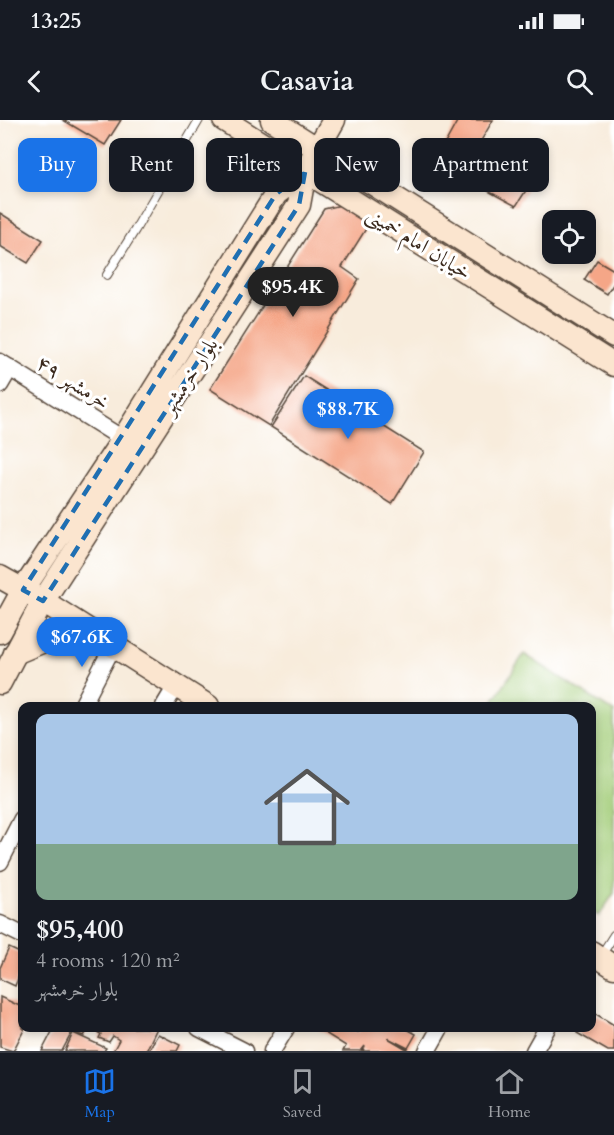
<!DOCTYPE html>
<meta charset="utf-8">
<style>
:root{--surface:#171b24;--page:#20242c;--text:#f1f3f6;--muted:#9ea1a6;--line:#363941;--accent:#1a73e8}
body{margin:0;font-family:Cardo,Amiri,serif;background:var(--page);color:var(--text);height:100vh;display:flex;flex-direction:column;font-size:22px;white-space:nowrap}
*{box-sizing:border-box;margin:0}
p{font-size:20px;color:var(--muted)}
.icon{flex:none;width:33px;height:33px;fill:none;stroke:currentColor;stroke-width:2;stroke-linecap:round;stroke-linejoin:round}
.map{position:relative;flex:1;overflow:hidden}
.sheet{position:absolute;left:18px;top:582px;width:578px;height:330px;display:flex;flex-direction:column;background:var(--surface);border-radius:12px;box-shadow:0 3px 9px #0003}
.sheet>*{flex:none}
.banner{position:absolute;left:18px;top:18px;width:579px;height:54px;display:flex;gap:12px}
.tools{position:absolute;left:542px;top:90px;display:grid;gap:12px}
.tools a{display:grid;place-items:center;width:54px;height:54px;border-radius:12px;background:var(--surface);box-shadow:0 3px 9px #0003;font-size:30px}
.price{position:absolute;translate:-50% -51px;padding:0 14px;border-radius:21px;background:var(--accent);color:#fff;font-size:20px;line-height:39px;filter:drop-shadow(0 2px 3px #0008)}
.price::after{content:'';position:absolute;left:50%;top:36px;width:18px;height:14px;margin-left:-9px;background:inherit;clip-path:polygon(0 0,100% 0,50% 100%)}
.price.on{background:#222;color:#fff}
ul{padding:0;list-style:none}
li{display:grid;align-content:center;gap:12px;height:318px;padding:0 18px}
li span{display:grid;place-items:center;height:186px;border-radius:12px;color:#555}
li>.icon{margin-inline-start:auto}
span .icon{width:108px;height:108px;fill:#fffc;stroke-width:1}
li b{font-size:26px}
.tag{padding:0 21px;border-radius:12px;background:var(--surface);box-shadow:0 3px 9px #0003;font-size:21px;line-height:54px}
.tag.on{background:var(--accent);color:#fff}
.status{display:flex;justify-content:space-between;align-items:center;height:42px;padding:0 30px;background:var(--surface);direction:ltr}
.status svg{height:16px;fill:currentColor}
header{display:flex;justify-content:space-between;align-items:center;height:78px;padding:0 18px;background:var(--surface);font-size:27px;font-weight:700}
.tabs{display:flex;justify-content:space-around;align-items:center;height:84px;border-top:2px solid var(--line);background:var(--surface);font-size:16px;color:var(--muted)}
.tabs a{display:grid;justify-items:center;gap:3px}
.tabs .on{color:var(--accent)}
.map>svg:first-child{display:block}
</style>
<div class="status"><b>13:25</b><svg viewBox="0 0 49 12"><path d="M0 12V9h3v3zM5 12V6h3v6zM10 12V3h3v9zM15 12V0h3v12zM26 1h20v11H26zM47 4h2v5h-2z"/></svg></div>
<header><svg class="icon" aria-label="back" viewBox="0 0 24 24"><path d="M15 5l-7 7 7 7"/></svg>Casavia<svg class="icon" aria-label="search" viewBox="0 0 24 24"><circle cx="10" cy="10" r="6"/><path d="M15 15l6 6"/></svg></header>
<div class="map">
<svg width="614" height="931" viewBox="0 0 614 931">
<rect width="100%" height="100%" fill="#fff"/>
<filter id="ink" filterUnits="userSpaceOnUse"><feTurbulence type="fractalNoise" baseFrequency=".0167" numOctaves="2"/><feDisplacementMap in="SourceGraphic" scale="12" xChannelSelector="R" yChannelSelector="G"/><feConvolveMatrix kernelMatrix="1 2 1 2 8 2 1 2 1" color-interpolation-filters="sRGB"/></filter>
<filter id="wash" filterUnits="userSpaceOnUse"><feTurbulence type="fractalNoise" baseFrequency=".008" numOctaves="4" result="noise"/><feDisplacementMap in="SourceGraphic" scale="24" xChannelSelector="R" yChannelSelector="G"/><feGaussianBlur stdDeviation="1.35" result="paint"/><feColorMatrix in="noise" values="0 0 0 0 0 0 0 0 0 0 0 0 0 0 0 0 0 1.4 0 .05"/><feComposite in="paint" operator="in"/></filter>
<g filter="url(#wash)">
<rect width="100%" height="100%" fill="#f8ecdc"/>
<!-- green -->
<path fill="#a4ce7b" stroke="#707c4c" stroke-width="1.5" d="M524 534 614 592V773L599 796 591 791V586H490Z"/>
<g id="blocks">
<!-- building -->
<g fill="#f5a687">
<path d="M63 0H121L105 25Z"/>
<path d="M458 0H493L478 26 504 43 509 37 516 42 513 47 523 54 527 49 536 55 516 86 488 71 489 69 437 38Z"/>
<path d="M341 85 369 104 342 147 359 159 269 306 210 269 324 89Z"/>
<path d="M0 93 43 120 28 143 0 126Z"/>
<path d="M597 140 614 150V163L607 174 584 160Z"/>
<path d="M304 256 424 332 392 384 271 307Z"/>
<path d="M9 828 22 834V848L15 866 0 859V848Z"/>
<path d="M0 877 22 887V908H25L13 931 0 927Z"/>
<path d="M591 891 614 905V931H608L577 913 581 908H591Z"/>
<path d="M54 908H60L72 912 62 931H42Z"/>
<path d="M75 908H157L146 931H113L119 920 113 916 109 922 99 918 101 914 89 908 84 916 73 912Z"/>
<path d="M317 908H350L358 912 361 908H405L416 914 408 928 388 918 410 931H363L365 926 361 931H343L346 926Z"/>
<path d="M73 913 106 928 104 931H65Z"/>
<path d="M158 914 180 925 177 931H148Z"/>
</g>
</g>
</g>
<g filter="url(#ink)">
<use href="#blocks" fill-opacity="0" stroke="#57473a" stroke-width="1.5"/>
<g fill="none" stroke-linecap="round" stroke-linejoin="round">
<!-- service casing -->
<g stroke="#57473a" stroke-width="10">
<g id="service">
<path d="M107 155 135 110 199 0"/>
<path d="M600 837 614 815"/>
</g>
</g>
<!-- minor casing -->
<g stroke="#57473a" stroke-width="19">
<g id="minor">
<path d="M0 242 123 319"/>
<path d="M0 265 10 248"/>
<path d="M82 586 113 526"/>
<path d="M164 586 176 566"/>
<path d="M0 742 22 699"/>
<path d="M0 804 22 815"/>
<path d="M199 908 244 931"/>
<path d="M272 931 286 908"/>
<path d="M427 931 440 908"/>
<path d="M534 931 547 908"/>
</g>
</g>
<!-- secondary casing -->
<g stroke="#57473a" stroke-width="25">
<g id="secondary">
<path d="M224 0 614 245"/>
<path d="M272 0 614 216"/>
<path d="M310 42 334 0"/>
<path d="M0 457 43 481 208 586"/>
<path d="M0 512 23 470 123 319 276 74 305 52 299 85 43 481 0 563"/>
<path d="M15 533 46 520 97 515"/>
<path d="M591 832 614 847"/>
</g>
</g>
<!-- service -->
<use href="#service" stroke="#fff" stroke-width="8"/>
<!-- minor -->
<use href="#minor" stroke="#fff" stroke-width="16"/>
<!-- secondary -->
<use href="#secondary" stroke="#fbe5cf" stroke-width="22"/>
</g>
</g>
<!-- marked area -->
<path fill="none" stroke="#1f6fb2" stroke-width="4.5" stroke-dasharray="12 8" stroke-linejoin="round" d="M305 52 299 85 43 481 23 470 276 74Z"/>
<g text-anchor="middle" stroke-width="6" stroke-linejoin="round" paint-order="stroke">
<!-- street labels -->
<g font-size="21" fill="#3b2a1e" stroke="#fff">
<text transform="translate(419 123) rotate(32)" y="7">خیابان امام خمینی</text>
<text transform="translate(189 256) rotate(-57)" y="7">بلوار خرمشهر</text>
<text transform="translate(73 262) rotate(32)" y="7">خرمشهر ۴۹</text>
</g>
</g>
</svg>
<div class="tools">
<a><svg class="icon" aria-label="locate" viewBox="0 0 24 24"><circle cx="12" cy="12" r="6"/><path d="M12 2v4M12 18v4M2 12h4M18 12h4"/></svg></a>
</div>
<b class="price on" style="left:293px;top:198px">$95.4K</b>
<b class="price" style="left:348px;top:320px">$88.7K</b>
<b class="price" style="left:82px;top:548px">$67.6K</b>
<div class="banner">
<a class="tag on">Buy</a>
<a class="tag">Rent</a>
<a class="tag">Filters</a>
<a class="tag">New</a>
<a class="tag">Apartment</a>
</div>
<section class="sheet">
<ul>
<li><span style="background:linear-gradient(#a9c7e8 70%,#7fa58c 0)"><svg class="icon" aria-label="home" viewBox="0 0 24 24"><path d="M3 11l9-7 9 7M6 9v11h12V9"/></svg></span><div><b>$95,400</b><p>4 rooms · 120 m²</p><p>بلوار خرمشهر</p></div></li>
</ul>
</section>
</div>
<nav class="tabs">
<a class="on"><svg class="icon" aria-label="map" viewBox="0 0 24 24"><path d="M3 6l6-2 6 2 6-2v14l-6 2-6-2-6 2zM9 4v14M15 6v14"/></svg>Map</a>
<a><svg class="icon" aria-label="saved" viewBox="0 0 24 24"><path d="M7 4h10v16l-5-4-5 4z"/></svg>Saved</a>
<a><svg class="icon" aria-label="home" viewBox="0 0 24 24"><path d="M3 11l9-7 9 7M6 9v11h12V9"/></svg>Home</a>
</nav>
